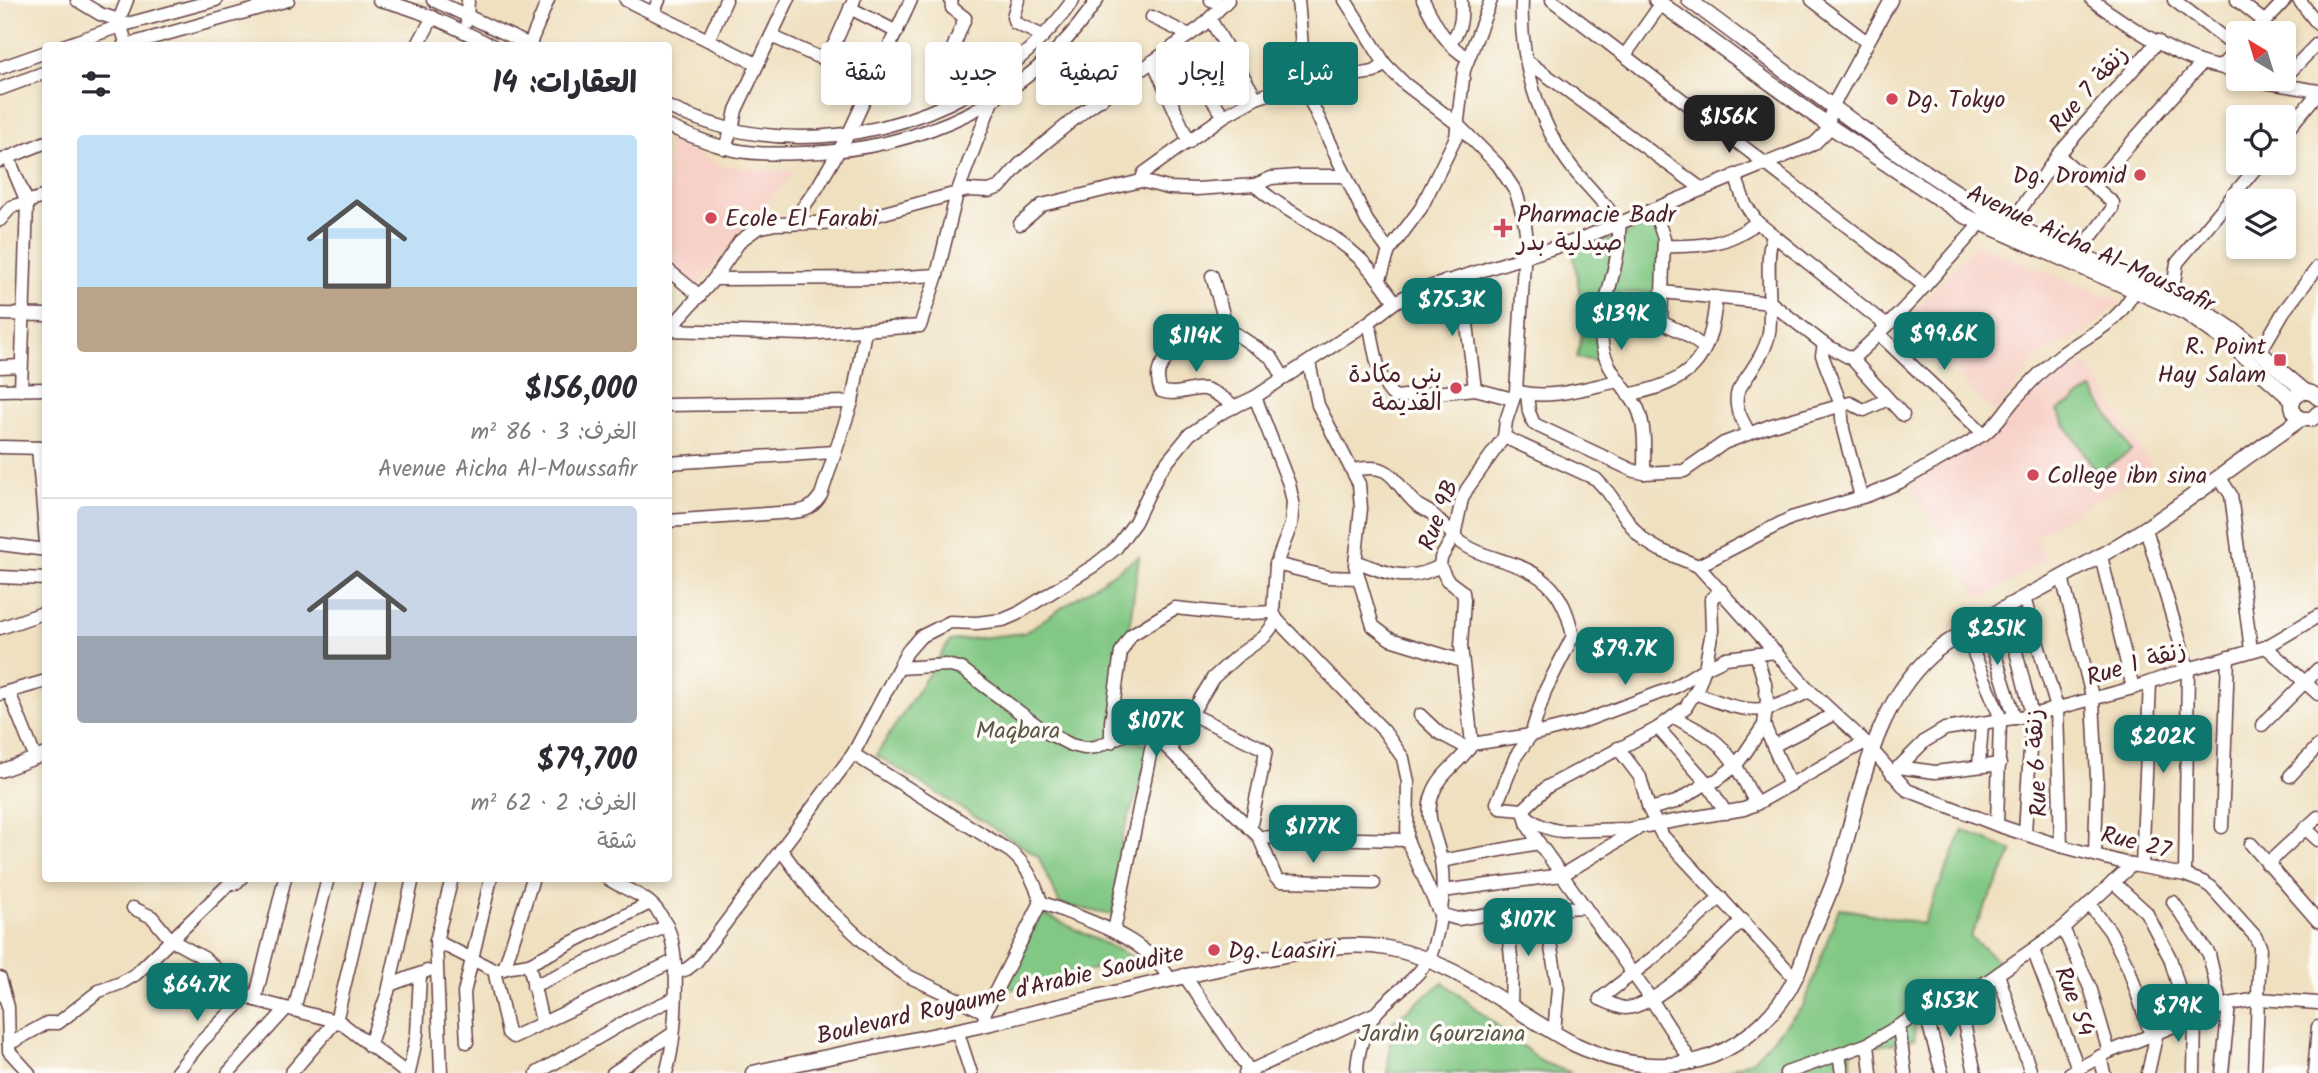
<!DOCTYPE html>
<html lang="ar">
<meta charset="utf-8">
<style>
:root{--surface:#fff;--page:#f7f7f7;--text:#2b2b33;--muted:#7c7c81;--line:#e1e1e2;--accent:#0f766e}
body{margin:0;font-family:Kalam,"Playpen Sans Arabic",sans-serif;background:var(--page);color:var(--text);direction:rtl;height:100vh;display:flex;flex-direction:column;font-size:26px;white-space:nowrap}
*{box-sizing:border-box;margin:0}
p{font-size:23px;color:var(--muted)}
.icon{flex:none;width:38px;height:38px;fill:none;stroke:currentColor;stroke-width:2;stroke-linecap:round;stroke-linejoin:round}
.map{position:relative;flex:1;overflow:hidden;direction:ltr}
.sheet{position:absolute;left:42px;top:42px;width:630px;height:840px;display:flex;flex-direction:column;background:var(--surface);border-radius:7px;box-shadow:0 4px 10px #0003;direction:rtl}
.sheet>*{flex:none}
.top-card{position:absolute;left:693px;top:42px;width:665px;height:63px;direction:rtl;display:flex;gap:14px}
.needle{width:46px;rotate:322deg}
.fabs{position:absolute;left:2226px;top:21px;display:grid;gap:14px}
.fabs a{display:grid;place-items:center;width:70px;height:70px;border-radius:7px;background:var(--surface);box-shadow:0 4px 10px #0003;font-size:35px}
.price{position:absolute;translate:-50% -60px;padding:0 16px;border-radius:14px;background:var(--accent);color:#fff;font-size:23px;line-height:46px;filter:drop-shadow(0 2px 4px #0008)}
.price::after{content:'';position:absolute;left:50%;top:42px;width:21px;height:16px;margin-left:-10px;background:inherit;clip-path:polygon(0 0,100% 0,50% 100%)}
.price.active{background:#222;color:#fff}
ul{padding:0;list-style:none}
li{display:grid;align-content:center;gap:14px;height:371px;padding:0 35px}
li+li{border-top:2px solid var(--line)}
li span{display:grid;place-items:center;height:217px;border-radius:7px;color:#555}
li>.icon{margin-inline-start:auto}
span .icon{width:126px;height:126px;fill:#fffc;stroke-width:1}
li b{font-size:30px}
h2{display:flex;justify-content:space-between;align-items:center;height:84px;padding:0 35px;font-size:30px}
.tag{padding:0 24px;border-radius:7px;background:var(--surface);box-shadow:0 4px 10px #0003;font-size:24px;line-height:63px}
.tag.active{background:var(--accent);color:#fff}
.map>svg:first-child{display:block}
</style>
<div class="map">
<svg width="2318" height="1073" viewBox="0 0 2318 1073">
<rect width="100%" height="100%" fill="#fdfcf7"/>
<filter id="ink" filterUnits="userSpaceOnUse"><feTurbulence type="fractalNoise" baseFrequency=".0143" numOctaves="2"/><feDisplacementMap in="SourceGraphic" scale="14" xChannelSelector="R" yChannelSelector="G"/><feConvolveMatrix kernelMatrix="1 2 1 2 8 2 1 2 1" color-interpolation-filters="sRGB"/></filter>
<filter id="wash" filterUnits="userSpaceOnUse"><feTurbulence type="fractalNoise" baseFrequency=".00686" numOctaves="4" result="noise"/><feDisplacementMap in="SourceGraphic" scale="28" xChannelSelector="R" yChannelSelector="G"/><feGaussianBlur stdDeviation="1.57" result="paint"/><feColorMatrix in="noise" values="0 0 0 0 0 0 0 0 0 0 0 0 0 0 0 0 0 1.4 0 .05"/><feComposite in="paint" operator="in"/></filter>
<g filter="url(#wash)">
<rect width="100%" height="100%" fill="#efe0c0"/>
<!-- built -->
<g fill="#f7d1c8">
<path d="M668 141 723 166 794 172 695 287 669 264Z"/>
<path d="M1976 244 2120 301 2081 335 2038 357 1995 414 1904 323Z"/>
<path d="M2086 362 2153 468 2033 537 2047 559 1980 600 1910 485 2006 421 2064 364 2076 372Z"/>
</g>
<!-- green -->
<g fill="#82c884" stroke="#667458" stroke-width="2">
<path d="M1660 222 1667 292 1613 293 1596 361 1577 358 1584 322 1573 251Z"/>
<path d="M2092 389 2131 451 2097 473 2057 411Z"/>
<path d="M1139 556 1115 734 1153 747 1122 837 1113 915 1060 904 1038 856 876 755 950 641 1024 633Z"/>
<path d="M1963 830 2013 851 1970 937 2007 968 1984 1000 1913 1021 1915 1039 1851 1051V1073H1722L1753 1060 1804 1005 1839 908 1923 924Z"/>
<path d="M1042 913 1136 959 999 992Z"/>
<path d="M1443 982 1542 1062 1572 1073H1388L1391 1023Z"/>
</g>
</g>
<g filter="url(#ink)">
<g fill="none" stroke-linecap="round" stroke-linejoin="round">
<!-- minor casing -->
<g stroke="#633c41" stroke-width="15">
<g id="minor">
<path d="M77 0 100 14 119 20"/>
<path d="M127 0 119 20 127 46"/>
<path d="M379 0C420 9 456 28 493 46"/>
<path d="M433 0 532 46"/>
<path d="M626 0 757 64"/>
<path d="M951 0 952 8 965 18 943 73 959 97"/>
<path d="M1018 0 1013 17 1015 23 1043 36"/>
<path d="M1211 0 1224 5"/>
<path d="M1298 0 1305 82 1311 102 1367 221 1389 251"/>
<path d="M1345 0 1385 64 1405 84 1456 123 1498 165 1516 192 1524 219 1526 232 1516 391 1506 421 1504 437 1467 489 1462 499 1454 536 1441 558 1440 566 1447 580 1463 592 1464 600 1461 646 1472 744C1461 762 1440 773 1433 793 1423 817 1437 837 1441 860 1445 889 1442 917 1434 945 1425 977 1396 989 1376 1013 1364 1028 1357 1054 1357 1073"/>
<path d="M1423 0C1435 23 1445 45 1468 58"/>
<path d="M1522 0C1519 58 1538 125 1574 170 1582 180 1616 216 1619 223 1620 227 1619 231 1619 234 1619 271 1598 307 1602 344 1605 369 1627 388 1638 409 1646 428 1644 452 1644 473"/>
<path d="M1552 0 1925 286"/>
<path d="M1812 0 1867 42"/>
<path d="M2092 0C2122 22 2184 63 2220 67L2238 49"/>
<path d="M2174 0 2238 49"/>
<path d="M2237 0 2265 22"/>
<path d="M2299 0 2318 24"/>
<path d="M850 8 897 32"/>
<path d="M653 13 659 0"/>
<path d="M1152 17 1189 35"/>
<path d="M1210 19 1256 98"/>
<path d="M467 21 468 0"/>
<path d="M2254 33 2285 0"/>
<path d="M771 36 818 57 826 56 835 43 854 0"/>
<path d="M708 40 726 0"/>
<path d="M1449 43C1462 30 1462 17 1461 0"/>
<path d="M63 46 120 26 216 0"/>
<path d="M123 46 288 0"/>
<path d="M417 46 433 17"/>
<path d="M529 46 548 0"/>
<path d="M1174 46 1224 116"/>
<path d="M1052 53 1101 100"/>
<path d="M1625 55 1661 4"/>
<path d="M822 58 874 82"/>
<path d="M1153 61 1189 142"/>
<path d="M1527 61 1702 189"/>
<path d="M2220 67 2238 75"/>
<path d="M0 68 46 52"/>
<path d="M2284 78 2318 43"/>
<path d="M2246 79 2318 91"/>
<path d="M0 89 46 72"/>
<path d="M668 107C693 118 718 127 744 132 866 154 1002 102 1073 0"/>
<path d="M668 126C686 134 704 142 723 147 748 155 776 154 802 153 920 150 1030 101 1097 0"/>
<path d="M2284 134 2318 93"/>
<path d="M724 148 732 130 736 110 788 0"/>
<path d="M2058 155 2113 203 2112 209 2078 254 2076 261"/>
<path d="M8 157 27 202 21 390"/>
<path d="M0 161 46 142"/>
<path d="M1735 175 1745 204 1757 222 1887 326"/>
<path d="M1141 181 1168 188 1197 189 1255 185 1271 178 1297 176H1346"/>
<path d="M1255 185C1282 211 1320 225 1349 249 1365 262 1383 284 1395 302"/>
<path d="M2094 185 2202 63"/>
<path d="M1654 209 1664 239 1661 322"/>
<path d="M0 220 11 207 46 196"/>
<path d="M791 224 817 188 849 133 911 0"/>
<path d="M1020 224 1042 205 1141 181 1144 173 1173 152 1224 116 1256 98 1305 82 1374 72 1385 64"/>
<path d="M2007 229 2058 155 2158 41"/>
<path d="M1664 246C1699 247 1729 245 1757 222"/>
<path d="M668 270 700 296"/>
<path d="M1212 276 1227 328 1272 358 1284 378"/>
<path d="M714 279 888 278 937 275"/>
<path d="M1380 279 1389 251 1421 208 1456 137 1464 70 1491 0"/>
<path d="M1446 281 1467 324 1475 389"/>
<path d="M1662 292 1771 303 1824 344 1852 359 1903 415"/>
<path d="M2172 296 2177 263 2260 163"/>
<path d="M0 314 46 315"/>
<path d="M1604 319 1661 322 1684 333 1705 348"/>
<path d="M1369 322C1374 343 1377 384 1395 397L1475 389 1513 399"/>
<path d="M668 330 804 334 920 326 937 275 957 193 992 101"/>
<path d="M668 331 714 279 740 241 758 228 775 224 851 222 968 190 989 191 1000 187 1020 164 1040 147 1084 111 1202 26 1228 0"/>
<path d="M1880 335 1984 434"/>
<path d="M1181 342C1167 360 1151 367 1161 391 1178 397 1191 387 1205 389 1216 392 1226 400 1235 407"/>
<path d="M1824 344 1822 355 1841 405 1843 429 1861 497"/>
<path d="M2260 352 2284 311 2318 267"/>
<path d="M1852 359C1899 318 1939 270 1980 224L1984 215"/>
<path d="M1309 362 1318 405 1359 484 1361 508 1355 565 1373 626 1390 639 1462 661"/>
<path d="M0 367 21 366"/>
<path d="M0 390 46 389"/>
<path d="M1520 392C1551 400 1588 387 1619 381"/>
<path d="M1527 394 1529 412 1534 424 1634 471 1644 473 1684 471 1724 443 1772 425 1850 403 1864 410 1888 399"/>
<path d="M1628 395C1691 382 1711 362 1716 297"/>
<path d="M1255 397 1289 484 1293 502 1291 525 1276 564 1273 612 1277 620 1384 731 1403 758 1408 782 1407 840 1440 914 1458 919 1506 911 1585 907"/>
<path d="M668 405 852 402"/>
<path d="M1749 433C1742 419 1733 407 1738 391 1748 374 1766 353 1769 333 1773 311 1763 250 1774 236"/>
<path d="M1504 437 1596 479 1608 492 1635 531 1645 541 1660 550 1698 566 1810 691 1865 742 1907 790 1997 825 2061 846 2132 865 2185 875 2203 882 2211 887 2255 936 2260 946 2255 1073"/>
<path d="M0 447 45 448"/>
<path d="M38 448 46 543"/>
<path d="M668 463 834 452"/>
<path d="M1353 470C1393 462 1391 479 1413 501 1418 507 1425 509 1431 513 1442 522 1450 534 1462 543 1490 563 1527 560 1552 588 1564 602 1569 618 1573 636L1545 691 1531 735 1516 756 1497 803 1500 808 1523 810 1547 787 1658 728 1686 707 1698 687 1705 668 1712 631 1711 599 1721 590"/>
<path d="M2220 478 2231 495 2251 650"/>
<path d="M668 521 793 512C807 511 813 507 821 495L852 402 865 331"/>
<path d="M2146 529 2188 669 2185 875"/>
<path d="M0 544 46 550"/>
<path d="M2101 556 2133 688"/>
<path d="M1356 561C1387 574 1409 583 1440 566"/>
<path d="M1276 564 1328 577 1358 578"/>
<path d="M1698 566 1791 518 1869 495 1900 482 1984 434C1998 424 2005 410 2016 398 2029 384 2044 368 2059 356 2090 332 2115 328 2135 290"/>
<path d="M0 577 46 579"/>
<path d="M2062 577 2093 700 2097 777 2095 854"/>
<path d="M2024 598 2057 708 2061 846"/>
<path d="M2005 608 2032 715 2025 833"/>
<path d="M1984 620 2015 718"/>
<path d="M0 628 46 612"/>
<path d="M1965 632 1999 714"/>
<path d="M2266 647 2318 694"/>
<path d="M900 668 946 665 962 669 1046 732 1071 745 1084 748 1096 747 1128 733 1154 735 1259 837 1407 840"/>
<path d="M9 692 35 757"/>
<path d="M1694 693C1715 700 1740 712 1763 709 1779 707 1795 698 1810 691"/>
<path d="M0 694 46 681"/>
<path d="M1191 714 1262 748 1266 751 1250 829"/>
<path d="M1420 715 1439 733 1469 749"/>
<path d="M1674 717C1688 725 1705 732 1717 743 1735 759 1745 783 1756 804"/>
<path d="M1764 725 1790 785"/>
<path d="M2262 725 2318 669"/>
<path d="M1658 728 1707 783 1726 813"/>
<path d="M1111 742V722L1121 652 1131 635 1175 608 1232 614 1273 612"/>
<path d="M1472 744 1531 735 1579 723 1675 687 1705 668 1726 658 1776 652"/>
<path d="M1773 746 1834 714"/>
<path d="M1618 748 1640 777 1649 809 1662 835 1795 978"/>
<path d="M1170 749 1213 678 1236 657 1264 637 1277 620"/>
<path d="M853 754 1011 852C1027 865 1035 883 1041 902L985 1012 984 1024"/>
<path d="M1979 766 1982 723"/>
<path d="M1898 767 1935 772 2000 764"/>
<path d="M0 771 46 754"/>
<path d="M1892 774 1925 741 1945 729 2032 715 2133 688 2188 669 2266 647 2318 616"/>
<path d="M2290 776 2318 746"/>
<path d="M1649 809 1676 802 1707 783 1717 780 1736 765 1745 753 1764 725 1767 700 1765 684 1756 654"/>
<path d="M1523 810C1528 822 1548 830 1562 831L1629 829 1744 809 1756 804 1865 742"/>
<path d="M1525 815 1528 826 1539 843 1651 999 1692 1063"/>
<path d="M1997 825 2000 720"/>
<path d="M2222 827 2228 657"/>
<path d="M2305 828 2318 840"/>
<path d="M1259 837 1276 878 1280 881 1374 883"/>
<path d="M2251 844 2318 921"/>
<path d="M781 850 815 896 878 955 908 976 985 1012"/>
<path d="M1441 861 1539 843"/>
<path d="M2267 864 2318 817"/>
<path d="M2142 866 2150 683"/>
<path d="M607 878C623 889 644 894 657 910 662 917 667 925 670 934 680 965 676 1042 666 1073"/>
<path d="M2113 882 2146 912 2170 958 2188 1019"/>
<path d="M1443 891 1562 875 1636 830"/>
<path d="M1041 902C1087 921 1142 934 1170 979"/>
<path d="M2173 902 2209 954 2221 1007"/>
<path d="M2089 904 2110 931 2129 969 2151 1035"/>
<path d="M133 908 152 917 171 940 204 958 247 996 255 1000 340 1022 406 1073"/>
<path d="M1544 908 1558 988 1554 1033"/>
<path d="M1506 911 1512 967 1511 1006"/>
<path d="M2063 928 2091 990 2109 1052"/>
<path d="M1114 931 1154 735"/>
<path d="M436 941 494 970 529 964 650 903"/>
<path d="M2033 950 2078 1068"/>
<path d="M529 964 542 1022"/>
<path d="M504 969 533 878"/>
<path d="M494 970 508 1033 513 1037 674 961"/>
<path d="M675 973 687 969 696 962 853 754 907 652 920 637 950 622 976 623 1003 620 1017 614 1095 565 1116 548 1135 522 1159 472 1190 434 1221 413 1255 397 1369 322 1395 302 1414 292 1578 240 1814 144 1826 132 1833 105 1891 0"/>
<path d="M1998 974 2031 1073"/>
<path d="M1184 975 1251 1073"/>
<path d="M0 978 8 1007 9 1051 29 1073"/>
<path d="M390 985 427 971"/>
<path d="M533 986 667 926"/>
<path d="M1958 996 1975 1073"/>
<path d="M1600 999C1608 1002 1618 1008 1626 1008 1658 1007 1720 943 1743 920"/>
<path d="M1600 999 1658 954 1721 897"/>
<path d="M255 1000 285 878"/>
<path d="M294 1010 328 878"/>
<path d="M1925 1011 1942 1073"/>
<path d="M1899 1026 1905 1073"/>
<path d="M957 1030 971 1073"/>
<path d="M467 1042 464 993 491 878"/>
<path d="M9 1044 47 1023H58L99 991 121 983 136 974 230 883H236L241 878"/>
<path d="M1868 1044 1871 1073"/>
<path d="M369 1046 388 992 413 878"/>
<path d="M1839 1055 1842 1073"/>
<path d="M2100 1056 2104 1073"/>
<path d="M176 1073 202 1041 247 996"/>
<path d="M228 1073 286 1009"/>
<path d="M291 1073 336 1021 370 878"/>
<path d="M409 1073 417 1034 420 975"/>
<path d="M441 1073 436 941 452 878"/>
<path d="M537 1073 632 1018 675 998"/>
<path d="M613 1073 672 1034"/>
<path d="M1245 1073 1376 1013"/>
<path d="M1786 1073 1868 1044 1917 1015 1985 983 2063 928 2132 865"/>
<path d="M2070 1073 2109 1052 2229 1004 2258 999 2318 1003"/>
<path d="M2148 1073 2157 1032"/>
<path d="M2194 1073 2195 1017"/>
<path d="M2222 1073 2229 1004"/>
<path d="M2314 1073 2318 1027"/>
</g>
</g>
<!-- major casing -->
<g stroke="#633c41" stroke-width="17">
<g id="major">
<path d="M1656 0 1828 125 1963 215 2186 313 2229 343 2293 401"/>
<path d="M1689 0C1780 67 1870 138 1966 198 2044 248 2136 271 2215 318 2249 338 2275 368 2306 392"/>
<path d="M2318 398C2301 380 2280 405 2301 419H2312L2318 413"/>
<path d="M753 1073C830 1055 909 1042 987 1024 1074 1003 1162 980 1250 962 1295 953 1341 940 1387 948 1458 961 1512 1012 1574 1044 1617 1065 1666 1073 1712 1056 1747 1042 1779 1012 1795 978 1802 965 1805 952 1810 938 1819 917 1829 896 1836 875 1861 799 1869 711 1931 655 1943 644 1958 636 1971 628 2014 601 2061 579 2105 553 2174 513 2235 464 2301 419"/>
</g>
</g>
<!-- minor -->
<use href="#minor" stroke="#fff" stroke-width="12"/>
<!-- major -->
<use href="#major" stroke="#fff" stroke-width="14"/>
</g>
</g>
<!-- markers -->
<g fill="#d1495b" stroke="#fdfcf7" stroke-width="2.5">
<circle cx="1892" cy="99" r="7"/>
<circle cx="2140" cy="175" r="7"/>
<circle cx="711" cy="218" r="7"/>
<path d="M1499.5 217.5h7v7h7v7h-7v7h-7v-7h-7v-7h7z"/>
<rect x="2273" y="353" width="14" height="14" rx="3.5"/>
<circle cx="1456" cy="388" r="7"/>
<circle cx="2033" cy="475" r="7"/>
<circle cx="1214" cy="950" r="7"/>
</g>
<g text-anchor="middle" stroke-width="7" stroke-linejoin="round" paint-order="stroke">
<!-- street labels -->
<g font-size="24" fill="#4a1f2b" stroke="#fdfcf7">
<text transform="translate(2088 89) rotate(-49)" y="8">Rue 7 زنقة</text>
<text transform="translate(2091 248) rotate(25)" y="8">Avenue Aicha Al-Moussafir</text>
<text transform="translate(1438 515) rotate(-69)" y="8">Rue 9B</text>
<text transform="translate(2136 663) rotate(-17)" y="8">Rue 1 زنقة</text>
<text transform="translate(2036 763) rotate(-93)" y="8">Rue 6 زنقة</text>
<text transform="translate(2136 842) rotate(14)" y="8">Rue 27</text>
<text transform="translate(1000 994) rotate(-13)" y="8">Boulevard Royaume d'Arabie Saoudite</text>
<text transform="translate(2075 1001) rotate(69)" y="8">Rue 54</text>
</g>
<!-- poi labels -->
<g font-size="24" fill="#4a1f2b" stroke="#fdfcf7" text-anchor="start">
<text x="1906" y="107">Dg. Tokyo</text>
<text x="2126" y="183" text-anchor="end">Dg. Dromid</text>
<text x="1517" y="222">Pharmacie Badr<tspan x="1517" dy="28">صيدلية بدر</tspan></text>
<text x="725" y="226">Ecole El Farabi</text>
<text x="2266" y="354" text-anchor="end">R. Point<tspan x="2266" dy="28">Hay Salam</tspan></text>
<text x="1442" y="382" text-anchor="end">بني مكادة<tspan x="1442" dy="28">القديمة</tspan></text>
<text x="2047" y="483">College ibn sina</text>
<text x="1228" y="958">Dg. Laasiri</text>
</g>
<!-- park labels -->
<g font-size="24" fill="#5e5a4a" stroke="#fdfcf7">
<text x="1018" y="738">Maqbara</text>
<text x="1442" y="1041">Jardin Gourziana</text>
</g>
</g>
</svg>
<div class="fabs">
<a><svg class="needle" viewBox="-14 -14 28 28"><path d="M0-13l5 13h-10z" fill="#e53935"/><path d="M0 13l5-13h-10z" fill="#7c7c81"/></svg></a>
<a><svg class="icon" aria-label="locate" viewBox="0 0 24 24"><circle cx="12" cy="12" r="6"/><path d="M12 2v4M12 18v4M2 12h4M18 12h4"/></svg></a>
<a><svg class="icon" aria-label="layers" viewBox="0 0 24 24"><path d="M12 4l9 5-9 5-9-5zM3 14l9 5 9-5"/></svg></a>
</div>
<b class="price active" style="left:1729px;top:155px">$156K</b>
<b class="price" style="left:1452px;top:338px">$75.3K</b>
<b class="price" style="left:1621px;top:352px">$139K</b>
<b class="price" style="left:1944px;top:372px">$99.6K</b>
<b class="price" style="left:1196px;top:374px">$114K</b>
<b class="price" style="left:1997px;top:667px">$251K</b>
<b class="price" style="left:1625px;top:687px">$79.7K</b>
<b class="price" style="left:1156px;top:759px">$107K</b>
<b class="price" style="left:2163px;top:775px">$202K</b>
<b class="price" style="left:1313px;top:865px">$177K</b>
<b class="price" style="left:1528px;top:958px">$107K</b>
<b class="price" style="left:197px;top:1023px">$64.7K</b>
<b class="price" style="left:1950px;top:1039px">$153K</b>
<b class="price" style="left:2178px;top:1044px">$79K</b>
<div class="top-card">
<a class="tag active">شراء</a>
<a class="tag">إيجار</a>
<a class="tag">تصفية</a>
<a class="tag">جديد</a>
<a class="tag">شقة</a>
</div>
<section class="sheet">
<h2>العقارات: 14<svg class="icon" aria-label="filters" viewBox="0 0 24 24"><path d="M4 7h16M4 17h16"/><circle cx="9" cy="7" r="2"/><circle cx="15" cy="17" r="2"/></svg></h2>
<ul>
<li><span style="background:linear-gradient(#bfe0f5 70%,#b9a48a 0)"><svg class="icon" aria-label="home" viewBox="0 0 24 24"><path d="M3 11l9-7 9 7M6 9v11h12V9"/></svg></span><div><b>$156,000</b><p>الغرف: 3 · 86 m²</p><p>Avenue Aicha Al-Moussafir</p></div></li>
<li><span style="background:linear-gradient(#c9d6e8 60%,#9aa5b1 0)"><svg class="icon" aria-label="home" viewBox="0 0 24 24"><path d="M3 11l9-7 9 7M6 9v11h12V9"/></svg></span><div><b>$79,700</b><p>الغرف: 2 · 62 m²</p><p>شقة</p></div></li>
</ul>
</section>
</div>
